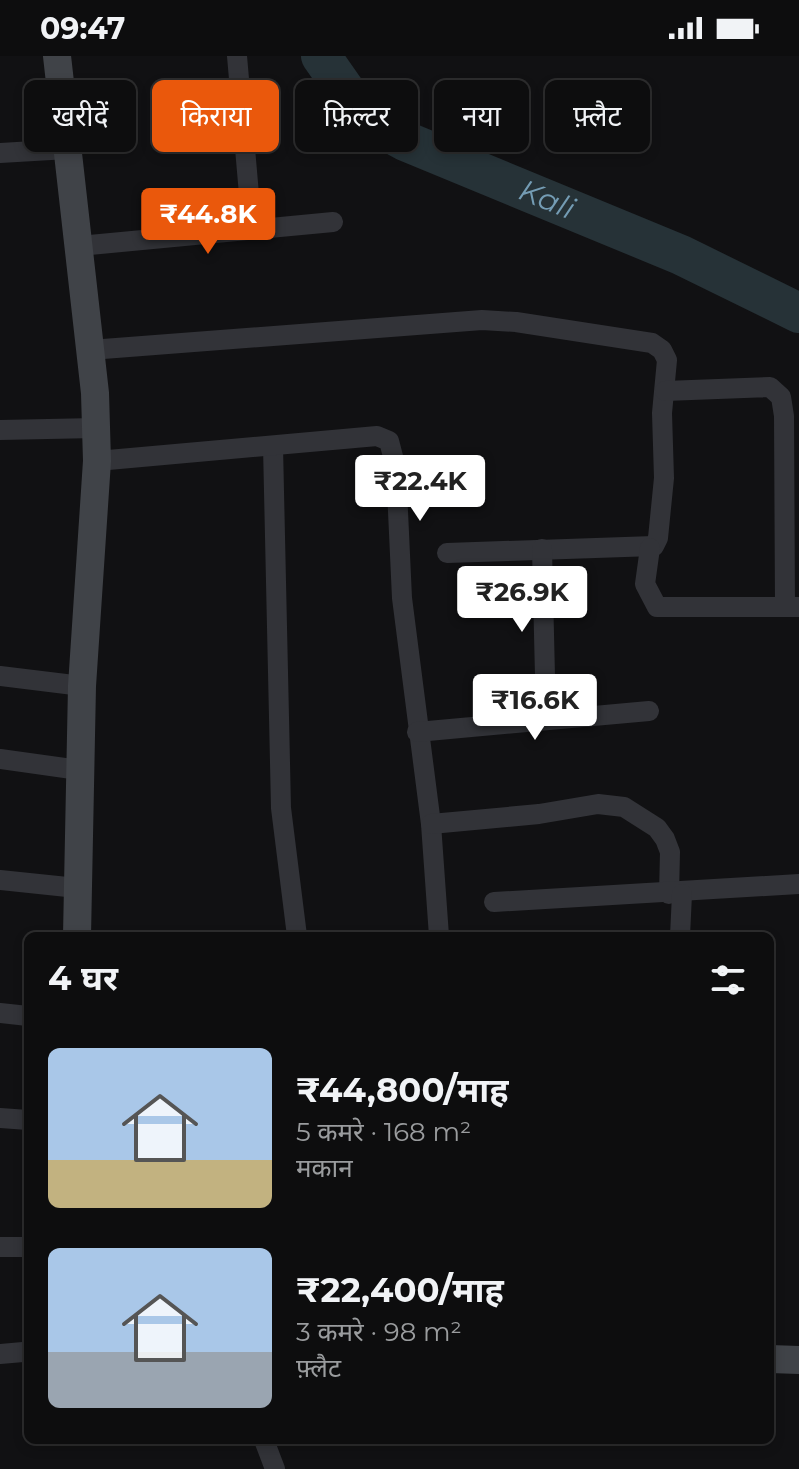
<!DOCTYPE html>
<html lang="hi">
<meta charset="utf-8">
<style>
:root{--surface:#0d0d0e;--page:#161617;--text:#f1f3f6;--muted:#9a9c9e;--line:#2d2d2e;--accent:#ea580c}
body{margin:0;font-family:Montserrat,"Noto Sans Devanagari",sans-serif;background:var(--page);color:var(--text);height:100vh;display:flex;flex-direction:column;font-size:30px;white-space:nowrap}
*{box-sizing:border-box;margin:0}
p{font-size:26px;color:var(--muted)}
.icon{flex:none;width:44px;height:44px;fill:none;stroke:currentColor;stroke-width:2;stroke-linecap:round;stroke-linejoin:round}
.map{position:relative;flex:1;overflow:hidden}
.details{position:absolute;left:24px;top:876px;width:750px;height:512px;display:flex;flex-direction:column;background:var(--surface);border-radius:12px;box-shadow:0 4px 12px #0003,0 0 0 2px var(--line)}
.details>*{flex:none}
.guide{position:absolute;left:24px;top:24px;width:752px;height:72px;display:flex;gap:16px}
.price{position:absolute;translate:-50% -68px;padding:0 18px;border-radius:8px;background:#fff;color:#222;font-size:26px;line-height:52px;filter:drop-shadow(0 2px 4px #0008)}
.price::after{content:'';position:absolute;left:50%;top:48px;width:24px;height:18px;margin-left:-12px;background:inherit;clip-path:polygon(0 0,100% 0,50% 100%)}
.price.on{background:var(--accent);color:#fff}
ul{padding:0;list-style:none}
li{display:flex;align-items:center;gap:24px;height:200px;padding:0 24px}
li span{display:grid;place-items:center;flex:none;width:224px;height:160px;border-radius:12px;color:#555}
li>.icon{margin-inline-start:auto}
span .icon{width:96px;height:96px;fill:#fffc;stroke-width:1}
li b{font-size:34px}
h2{display:flex;justify-content:space-between;align-items:center;height:96px;padding:0 24px;font-size:34px}
.tag{padding:0 28px;border-radius:12px;background:var(--surface);box-shadow:0 4px 12px #0003,0 0 0 2px var(--line);font-size:28px;line-height:72px}
.tag.on{background:var(--accent);color:#fff}
.status{display:flex;justify-content:space-between;align-items:center;height:56px;padding:0 40px;background:var(--surface);direction:ltr}
.status svg{height:22px;fill:currentColor}
.map>svg:first-child{display:block}
</style>
<div class="status"><b>09:47</b><svg viewBox="0 0 49 12"><path d="M0 12V9h3v3zM5 12V6h3v6zM10 12V3h3v9zM15 12V0h3v12zM26 1h20v11H26zM47 4h2v5h-2z"/></svg></div>
<div class="map">
<svg width="799" height="1413" viewBox="0 0 799 1413">
<rect width="100%" height="100%" fill="#111113"/>
<g fill="none" stroke-linecap="round" stroke-linejoin="round">
<!-- river -->
<path stroke="#263237" stroke-width="40" id="s1" d="M321 0 365 63 405 85 681 199 799 257"/>
<!-- street -->
<g stroke="#323338" stroke-width="20">
<path d="M237 0 252 173"/>
<path d="M0 97 68 93"/>
<path d="M79 190 333 166"/>
<path d="M90 294 482 264 516 266 652 287 662 294 667 304 662 357 664 422 658 482 654 490 447 497"/>
<path d="M665 335 770 331 781 341 784 360 785 551"/>
<path d="M0 374 96 372"/>
<path d="M273 390 281 752 297 880"/>
<path d="M97 405 377 380 389 385 396 412 402 542 431 768 439 880"/>
<path d="M650 492 645 528 657 551H799"/>
<path d="M542 493 546 663"/>
<path d="M0 620 82 630"/>
<path d="M417 676 649 655"/>
<path d="M0 703 79 714"/>
<path d="M431 768 539 758 598 748 624 751 657 772 665 783 670 796 669 838"/>
<path d="M0 824 77 832"/>
<path d="M494 846 799 828"/>
<path d="M680 880 682 838"/>
<path d="M0 957 28 960"/>
<path d="M0 1062 28 1064"/>
<path d="M0 1191H28"/>
<path d="M0 1298 23 1296"/>
<path d="M264 1384 275 1413"/>
</g>
<!-- secondary -->
<g stroke="#404348" stroke-width="28">
<path d="M57 0 95 337 97 405 82 630 77 880"/>
<path d="M770 1303 799 1304"/>
</g>
</g>
<g text-anchor="middle" stroke-width="8" stroke-linejoin="round" paint-order="stroke">
<!-- water labels -->
<g font-size="30" font-style="italic" fill="#749cb4" stroke="#0c0c0e">
<text dy="10" stroke="none"><textPath href="#s1" startOffset="276">Kali</textPath></text>
</g>
</g>
</svg>
<b class="price on" style="left:208px;top:200px">₹44.8K</b>
<b class="price" style="left:420px;top:467px">₹22.4K</b>
<b class="price" style="left:522px;top:578px">₹26.9K</b>
<b class="price" style="left:535px;top:686px">₹16.6K</b>
<div class="guide">
<a class="tag">खरीदें</a>
<a class="tag on">किराया</a>
<a class="tag">फ़िल्टर</a>
<a class="tag">नया</a>
<a class="tag">फ़्लैट</a>
</div>
<section class="details">
<h2>4 घर<svg class="icon" aria-label="filters" viewBox="0 0 24 24"><path d="M4 7h16M4 17h16"/><circle cx="9" cy="7" r="2"/><circle cx="15" cy="17" r="2"/></svg></h2>
<ul>
<li><span style="background:linear-gradient(#a9c7e8 70%,#c2b280 0)"><svg class="icon" aria-label="home" viewBox="0 0 24 24"><path d="M3 11l9-7 9 7M6 9v11h12V9"/></svg></span><div><b>₹44,800/माह</b><p>5 कमरे · 168 m²</p><p>मकान</p></div></li>
<li><span style="background:linear-gradient(#a9c7e8 65%,#9aa5b1 0)"><svg class="icon" aria-label="home" viewBox="0 0 24 24"><path d="M3 11l9-7 9 7M6 9v11h12V9"/></svg></span><div><b>₹22,400/माह</b><p>3 कमरे · 98 m²</p><p>फ़्लैट</p></div></li>
</ul>
</section>
</div>
